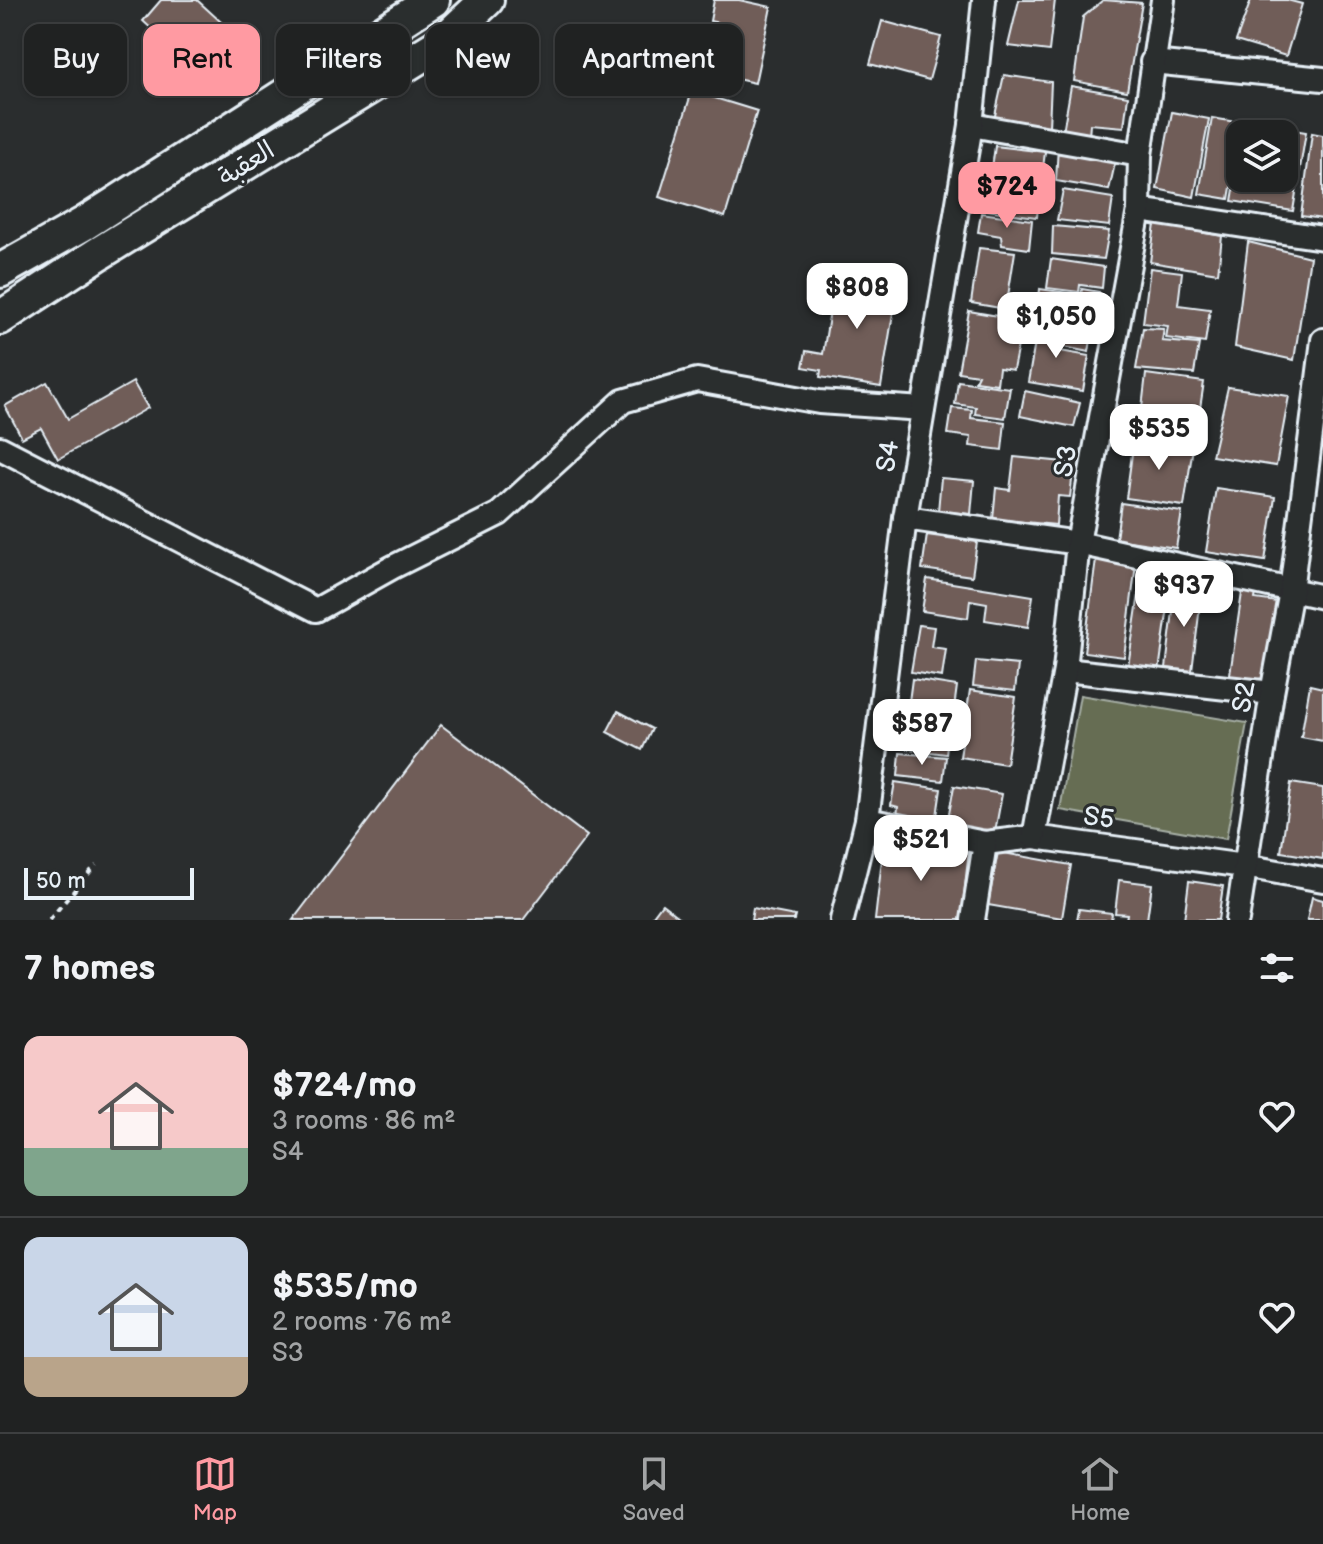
<!DOCTYPE html>
<meta charset="utf-8">
<style>
:root{--surface:#202222;--page:#282a2a;--text:#f1f3f6;--muted:#a2a4a5;--line:#3d3f40;--accent:#ff9aa2}
body{margin:0;font-family:"Balsamiq Sans","Playpen Sans Arabic",sans-serif;background:var(--page);color:var(--text);height:100vh;display:flex;flex-direction:column;font-size:30px;white-space:nowrap}
*{box-sizing:border-box;margin:0}
p{font-size:26px;color:var(--muted)}
.icon{flex:none;width:44px;height:44px;fill:none;stroke:currentColor;stroke-width:2;stroke-linecap:round;stroke-linejoin:round}
.map{position:relative;height:920px;overflow:hidden}
.drawer{display:flex;flex-direction:column;background:var(--surface);flex:1}
.drawer>*{flex:none}
.banner{position:absolute;left:24px;top:24px;width:800px;height:72px;display:flex;gap:16px}
.fabs{position:absolute;left:1226px;top:120px;display:grid;gap:16px}
.fabs a{display:grid;place-items:center;width:72px;height:72px;border-radius:16px;background:var(--surface);box-shadow:0 2px 6px #0004,0 0 0 2px var(--line);font-size:40px}
.scale{position:absolute;left:24px;bottom:20px;width:170px;box-sizing:border-box;padding-left:8px;border:4px solid #e8f1f8;border-top:0;font-size:22px;line-height:28px;white-space:nowrap;color:#e8f1f8;-webkit-text-stroke:6px #2a2d2e;paint-order:stroke}
.price{position:absolute;translate:-50% -68px;padding:0 18px;border-radius:16px;background:#fff;color:#222;font-size:26px;line-height:52px;filter:drop-shadow(0 2px 4px #0008)}
.price::after{content:'';position:absolute;left:50%;top:48px;width:24px;height:18px;margin-left:-12px;background:inherit;clip-path:polygon(0 0,100% 0,50% 100%)}
.price.on{background:var(--accent);color:#111}
ul{padding:0;list-style:none}
li{display:flex;align-items:center;gap:24px;height:200px;padding:0 24px}
li+li{border-top:2px solid var(--line)}
li span{display:grid;place-items:center;flex:none;width:224px;height:160px;border-radius:16px;color:#555}
li>.icon{margin-inline-start:auto}
span .icon{width:96px;height:96px;fill:#fffc;stroke-width:1}
li b{font-size:34px}
h2{display:flex;justify-content:space-between;align-items:center;height:96px;padding:0 24px;font-size:34px}
.pill{padding:0 28px;border-radius:16px;background:var(--surface);box-shadow:0 2px 6px #0004,0 0 0 2px var(--line);font-size:28px;line-height:72px}
.pill.on{background:var(--accent);color:#111}
.menu{display:flex;justify-content:space-around;align-items:center;height:112px;border-top:2px solid var(--line);background:var(--surface);font-size:22px;color:var(--muted)}
.menu a{display:grid;justify-items:center;gap:4px}
.menu .on{color:var(--accent)}
.map>svg:first-child{display:block}
</style>
<div class="map">
<svg width="1323" height="920" viewBox="0 0 1323 920">
<rect width="100%" height="100%" fill="#2a2d2e"/>
<filter id="ink" filterUnits="userSpaceOnUse"><feTurbulence type="fractalNoise" baseFrequency=".0125" numOctaves="2"/><feDisplacementMap in="SourceGraphic" scale="16" xChannelSelector="R" yChannelSelector="G"/><feConvolveMatrix kernelMatrix="1 2 1 2 8 2 1 2 1" color-interpolation-filters="sRGB"/></filter>
<g filter="url(#ink)">
<!-- green -->
<path fill="#666d53" stroke="#a7afa6" stroke-width="2" d="M1080 695 1247 723 1226 839 1060 810Z"/>
<!-- building -->
<g fill="#6f5d59" stroke="#e8f1f8" stroke-width="2">
<path d="M161 0H197L231 31 196 70 143 21Z"/>
<path d="M714 0H739L771 7 755 83 723 76 733 26 710 21Z"/>
<path d="M1019 0H1055L1049 51 1008 46Z"/>
<path d="M1103 0 1142 3 1127 91 1074 81 1083 17Z"/>
<path d="M1251 0H1287L1302 4 1286 56 1236 41Z"/>
<path d="M882 21 941 37 929 80 870 64Z"/>
<path d="M1004 75 1051 82 1049 127 994 120Z"/>
<path d="M1071 86 1128 96 1124 127 1090 124 1089 137 1063 132Z"/>
<path d="M692 91 757 111 725 217 659 197Z"/>
<path d="M1172 112 1209 119 1194 197 1157 189Z"/>
<path d="M1212 118 1242 123 1229 199 1199 194Z"/>
<path d="M1245 122 1306 132 1293 211 1232 201 1240 154V178H1284V134H1243Z"/>
<path d="M1312 133 1323 135V219L1301 216Z"/>
<path d="M995 146 1045 152 1041 184 1015 181 1014 171 992 168Z"/>
<path d="M1058 146 1116 159 1109 190 1056 181Z"/>
<path d="M991 172 1008 174 1007 183 1040 188 1037 217 986 210Z"/>
<path d="M1063 190 1113 198 1109 226 1057 220Z"/>
<path d="M981 213 1032 220 1029 249 1002 245 1001 236 978 232Z"/>
<path d="M1155 224 1222 236 1218 273 1150 262Z"/>
<path d="M1053 226 1109 231 1104 259 1052 254Z"/>
<path d="M1248 242 1310 257 1294 360 1235 347Z"/>
<path d="M979 248 1015 252 1006 309 971 303Z"/>
<path d="M1051 259 1104 267 1102 288 1080 285 1079 292 1047 288Z"/>
<path d="M1150 268 1182 272 1178 305 1210 309 1205 343 1166 338 1168 326 1143 323Z"/>
<path d="M836 273 898 283 881 387 820 377 821 370 803 367 806 351 823 354Z"/>
<path d="M1040 289 1081 295 1082 289 1099 292 1089 352 1064 347 1067 322 1037 316Z"/>
<path d="M969 311 1004 317 1002 333 1020 335 1013 370 999 368 997 384 975 381 978 375 958 372Z"/>
<path d="M1039 320 1065 325 1060 351 1089 356 1083 391 1028 382Z"/>
<path d="M1143 328 1164 329 1162 341 1199 344 1194 374 1136 369Z"/>
<path d="M1146 374 1204 382 1199 415 1142 408Z"/>
<path d="M958 381 1010 388 1005 418 975 414 976 407 955 404Z"/>
<path d="M47 382 68 419 133 382 148 408 58 459 41 428 22 438 5 406Z"/>
<path d="M1228 387 1289 396 1276 466 1212 456Z"/>
<path d="M1025 391 1080 403 1074 427 1020 416Z"/>
<path d="M952 408 972 410 971 418 1005 422 1002 450 970 446 971 437 948 434Z"/>
<path d="M1153 413 1198 419 1195 441 1150 435Z"/>
<path d="M1134 439 1193 447 1184 506 1126 498Z"/>
<path d="M1014 457 1074 463 1070 497 1058 496 1056 525 993 519 996 488 1010 490Z"/>
<path d="M941 478 974 481 971 514 938 511Z"/>
<path d="M1216 488 1275 497 1265 561 1206 552Z"/>
<path d="M1121 503 1182 512 1176 548 1116 539Z"/>
<path d="M927 535 977 542 972 576 922 569Z"/>
<path d="M1096 559 1136 564 1124 657 1084 652Z"/>
<path d="M927 579 1033 596 1028 627 985 620 987 603 970 600 968 618 922 611Z"/>
<path d="M1141 581 1171 585 1159 671 1128 666Z"/>
<path d="M1243 586 1257 588 1255 599 1277 602 1266 686 1229 681Z"/>
<path d="M1176 587 1202 590 1192 671 1166 668Z"/>
<path d="M919 625 934 627 931 647 946 649 942 677 911 672Z"/>
<path d="M976 661 1018 665 1015 691 973 686Z"/>
<path d="M912 679 957 686 953 716 908 709Z"/>
<path d="M1310 685 1323 688V741L1301 737Z"/>
<path d="M970 690 1016 697 1006 764 960 757Z"/>
<path d="M618 711 652 729 642 750 607 732Z"/>
<path d="M905 714 937 718 933 743 947 745 946 754 900 748Z"/>
<path d="M441 725 587 836 523 920H293Z"/>
<path d="M900 753 946 757 943 781 898 776Z"/>
<path d="M895 782 941 789 936 823 897 817 898 807 891 805Z"/>
<path d="M1291 783 1323 788V859L1281 852Z"/>
<path d="M954 786 1002 794 995 832 947 825Z"/>
<path d="M884 842 969 851 961 920H875Z"/>
<path d="M998 852 1071 865 1062 918 988 905Z"/>
<path d="M1119 880 1152 884 1147 920H1126L1127 914 1115 913Z"/>
<path d="M1189 881 1223 886 1218 920H1184Z"/>
<path d="M1312 897 1323 900V920H1307Z"/>
<path d="M662 904 683 920H650Z"/>
<path d="M753 908 795 916 794 920H751Z"/>
<path d="M1079 909 1112 913 1111 920H1077Z"/>
</g>
<g fill="none" stroke-linecap="round" stroke-linejoin="round">
<!-- street casing -->
<g stroke="#e8f1f8" stroke-width="28">
<g id="street">
<path d="M1152 62 1323 79"/>
<path d="M971 125 1140 155"/>
<path d="M1139 210 1323 238"/>
<path d="M0 448 316 610 393 567 499 514 623 401 697 380 819 402 923 409"/>
<path d="M905 518 1078 543 1323 597"/>
<path d="M1065 670 1272 693"/>
<path d="M867 820 985 843 1034 837 1244 866 1323 880"/>
<path d="M1034 837 1065 670 1078 543 1139 210 1140 155 1163 0"/>
<path d="M842 920 867 820 905 518 971 125 984 0"/>
<path d="M973 920 985 843"/>
<path d="M1237 920 1272 693 1291 591 1323 340"/>
</g>
</g>
<!-- secondary casing -->
<g stroke="#e8f1f8" stroke-width="38">
<g id="secondary">
<path d="M0 271 85 223 433 0"/>
<path d="M0 318 98 254 440 44 487 0"/>
</g>
</g>
<!-- path -->
<path stroke="#e8f1f8" stroke-width="4" stroke-dasharray="6 6" stroke-linecap="butt" d="M49 920 96 865"/>
<!-- street -->
<use href="#street" stroke="#2a2d2e" stroke-width="22"/>
<!-- secondary -->
<use href="#secondary" stroke="#2a2d2e" stroke-width="32"/>
</g>
</g>
<g text-anchor="middle" stroke-width="6" stroke-linejoin="round" paint-order="stroke">
<!-- street labels -->
<g font-size="26" fill="#e8f1f8" stroke="#2a2d2e">
<text transform="translate(246 163) rotate(-32)" y="9">العقبة</text>
<text transform="translate(887 456) rotate(-81)" y="9">S4</text>
<text transform="translate(1065 461) rotate(-80)" y="9">S3</text>
<text transform="translate(1243 697) rotate(-80)" y="9">S2</text>
<text transform="translate(1099 817) rotate(8)" y="9">S5</text>
</g>
</g>
</svg>
<div class="fabs">
<a><svg class="icon" aria-label="layers" viewBox="0 0 24 24"><path d="M12 4l9 5-9 5-9-5zM3 14l9 5 9-5"/></svg></a>
</div>
<div class="scale">50 m</div>
<b class="price on" style="left:1007px;top:230px">$724</b>
<b class="price" style="left:857px;top:331px">$808</b>
<b class="price" style="left:1056px;top:360px">$1,050</b>
<b class="price" style="left:1159px;top:472px">$535</b>
<b class="price" style="left:1184px;top:629px">$937</b>
<b class="price" style="left:922px;top:767px">$587</b>
<b class="price" style="left:921px;top:883px">$521</b>
<div class="banner">
<a class="pill">Buy</a>
<a class="pill on">Rent</a>
<a class="pill">Filters</a>
<a class="pill">New</a>
<a class="pill">Apartment</a>
</div>
</div>
<section class="drawer">
<h2>7 homes<svg class="icon" aria-label="filters" viewBox="0 0 24 24"><path d="M4 7h16M4 17h16"/><circle cx="9" cy="7" r="2"/><circle cx="15" cy="17" r="2"/></svg></h2>
<ul>
<li><span style="background:linear-gradient(#f6c9c9 70%,#7fa58c 0)"><svg class="icon" aria-label="home" viewBox="0 0 24 24"><path d="M3 11l9-7 9 7M6 9v11h12V9"/></svg></span><div><b>$724/mo</b><p>3 rooms · 86 m²</p><p>S4</p></div><svg class="icon" aria-label="heart" viewBox="0 0 24 24"><path d="M12 20l-8-8c-3-5 5-10 8-4 3-6 11-1 8 4z"/></svg></li>
<li><span style="background:linear-gradient(#c9d6e8 75%,#b9a48a 0)"><svg class="icon" aria-label="home" viewBox="0 0 24 24"><path d="M3 11l9-7 9 7M6 9v11h12V9"/></svg></span><div><b>$535/mo</b><p>2 rooms · 76 m²</p><p>S3</p></div><svg class="icon" aria-label="heart" viewBox="0 0 24 24"><path d="M12 20l-8-8c-3-5 5-10 8-4 3-6 11-1 8 4z"/></svg></li>
</ul>
</section>
<nav class="menu">
<a class="on"><svg class="icon" aria-label="map" viewBox="0 0 24 24"><path d="M3 6l6-2 6 2 6-2v14l-6 2-6-2-6 2zM9 4v14M15 6v14"/></svg>Map</a>
<a><svg class="icon" aria-label="saved" viewBox="0 0 24 24"><path d="M7 4h10v16l-5-4-5 4z"/></svg>Saved</a>
<a><svg class="icon" aria-label="home" viewBox="0 0 24 24"><path d="M3 11l9-7 9 7M6 9v11h12V9"/></svg>Home</a>
</nav>
